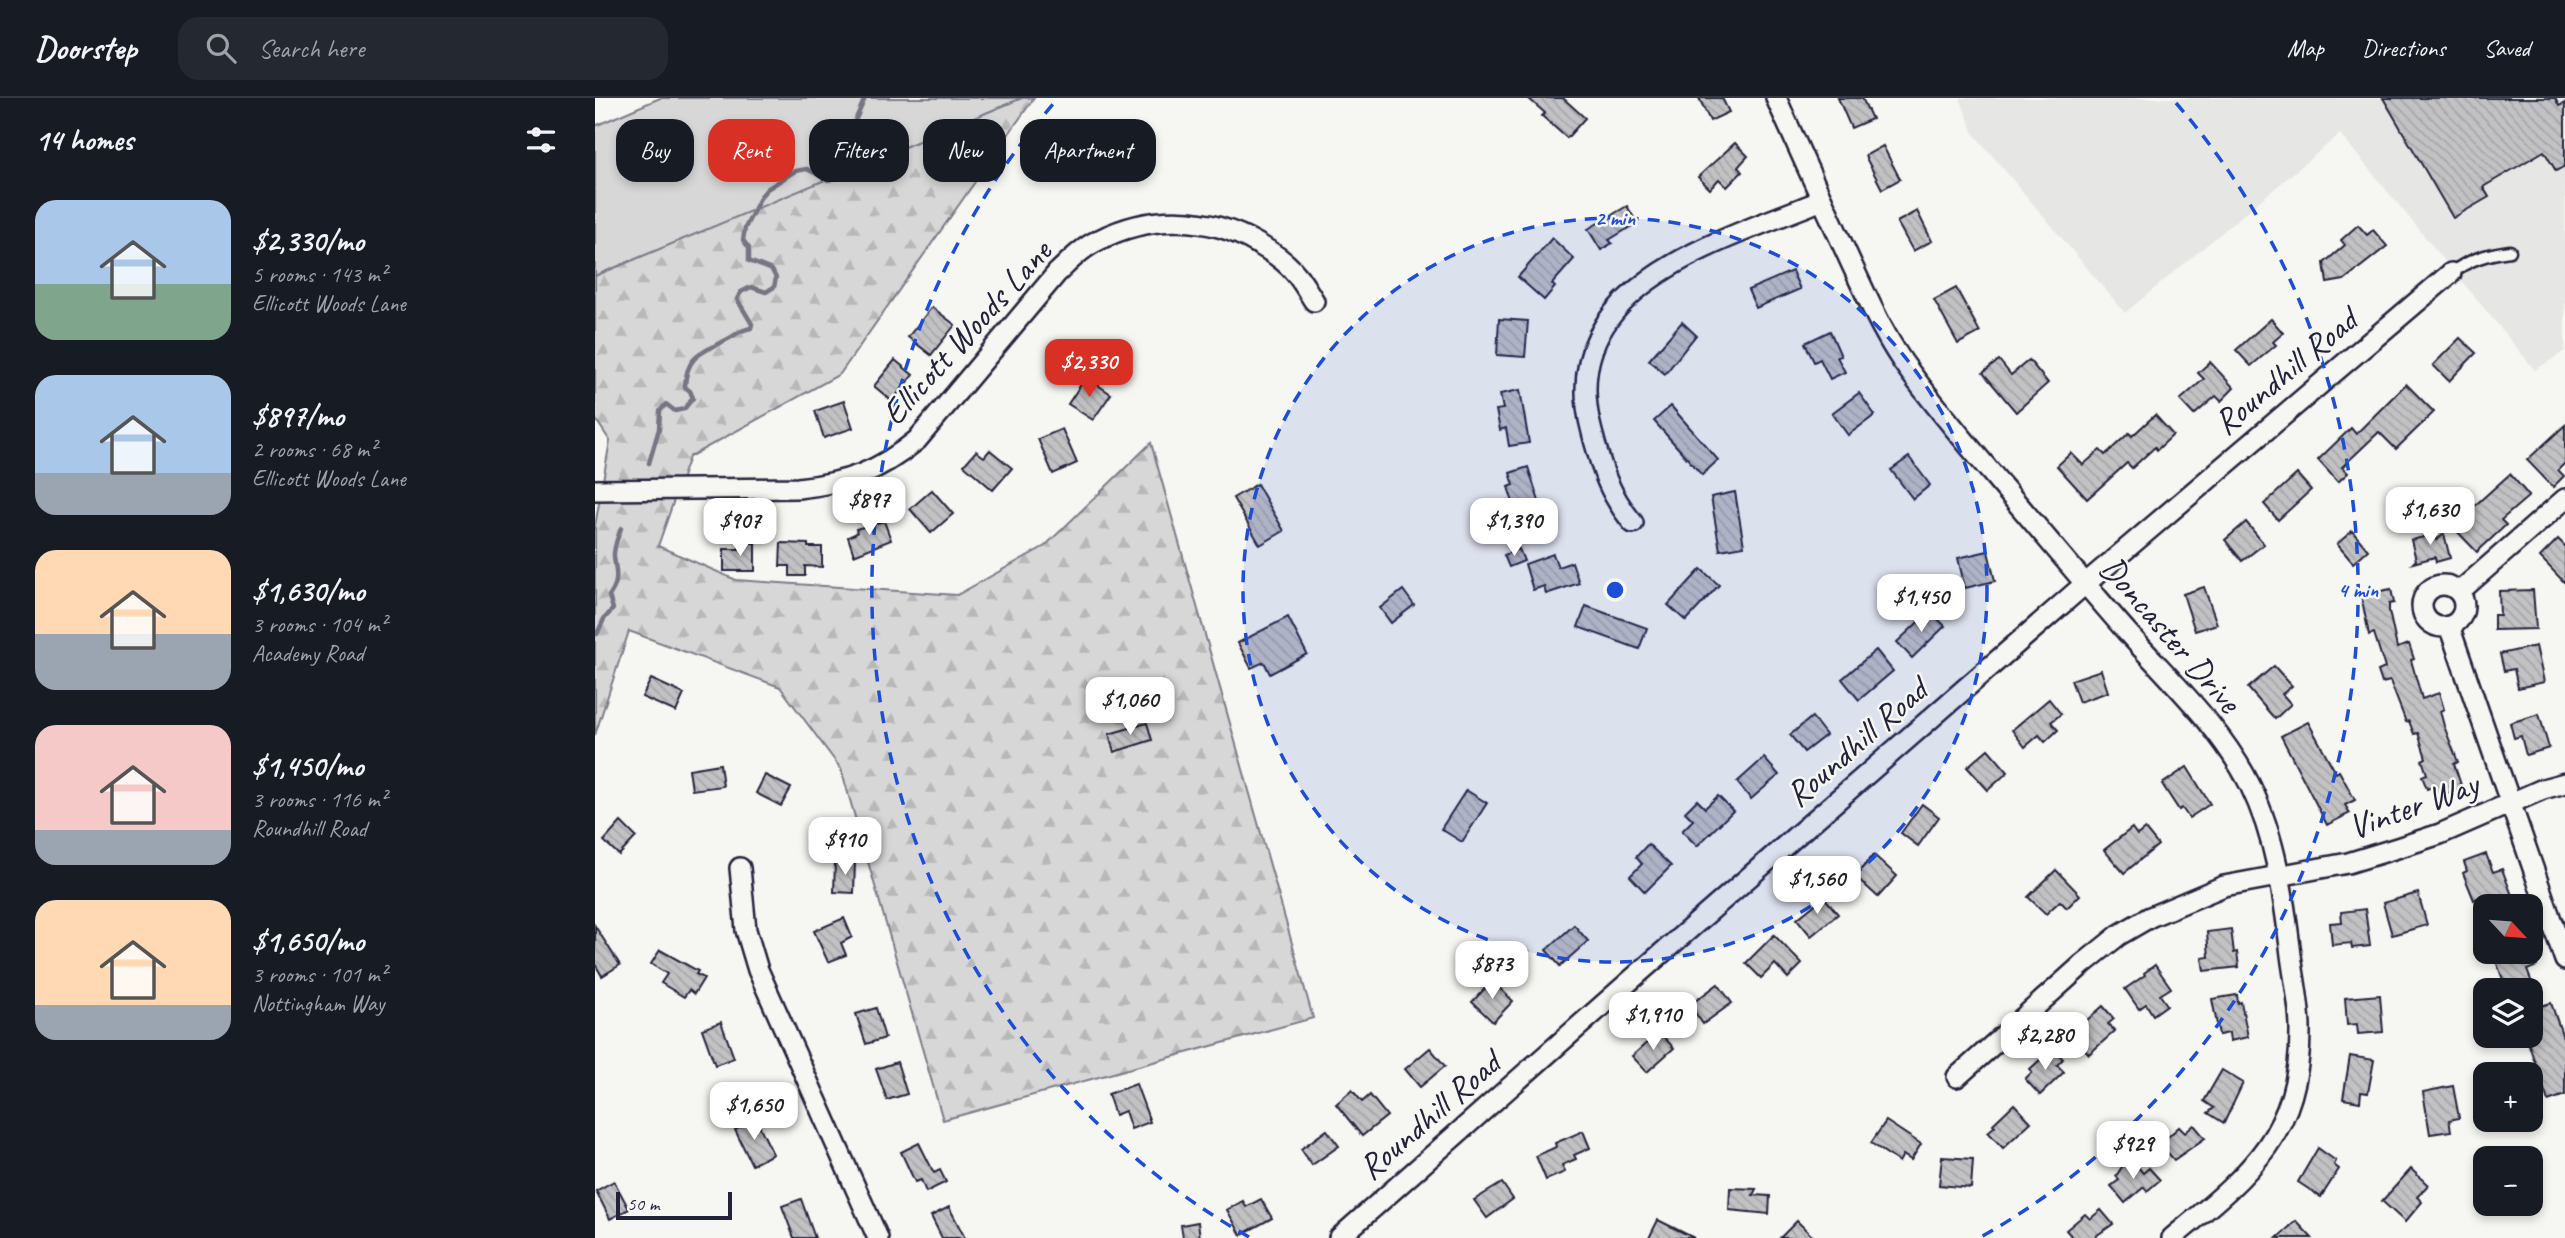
<!DOCTYPE html>
<meta charset="utf-8">
<style>
:root{--surface:#171b24;--page:#242831;--text:#f1f3f6;--muted:#9ea1a6;--line:#363941;--accent:#d93025}
body{margin:0;font-family:Caveat,sans-serif;background:var(--page);color:var(--text);height:100vh;display:flex;flex-direction:column;font-size:26px;white-space:nowrap}
*{box-sizing:border-box;margin:0}
p{font-size:23px;color:var(--muted)}
.icon{flex:none;width:38px;height:38px;fill:none;stroke:currentColor;stroke-width:2;stroke-linecap:round;stroke-linejoin:round}
.map{position:relative;flex:1;overflow:hidden}
.panel{display:flex;flex-direction:column;background:var(--surface);width:595px}
.panel>*{flex:none}
.top-card{position:absolute;left:21px;top:21px;width:665px;height:63px;display:flex;gap:14px}
.needle{width:46px;rotate:116deg}
.buttons{position:absolute;left:1878px;top:796px;display:grid;gap:14px}
.buttons a{display:grid;place-items:center;width:70px;height:70px;border-radius:14px;background:var(--surface);box-shadow:0 4px 10px #0003;font-size:35px}
.scale{position:absolute;left:21px;bottom:18px;width:116px;box-sizing:border-box;padding-left:7px;border:4px solid #22223b;border-top:0;font-size:19px;line-height:24px;white-space:nowrap;color:#22223b;-webkit-text-stroke:5px #f6f6f2;paint-order:stroke}
.price{position:absolute;translate:-50% -60px;padding:0 16px;border-radius:14px;background:#fff;color:#222;font-size:23px;line-height:46px;filter:drop-shadow(0 2px 4px #0008)}
.price::after{content:'';position:absolute;left:50%;top:42px;width:21px;height:16px;margin-left:-10px;background:inherit;clip-path:polygon(0 0,100% 0,50% 100%)}
.price.current{background:var(--accent);color:#fff}
ul{padding:0;list-style:none}
li{display:flex;align-items:center;gap:21px;height:175px;padding:0 35px}
li span{display:grid;place-items:center;flex:none;width:196px;height:140px;border-radius:21px;color:#555}
li>.icon{margin-inline-start:auto}
span .icon{width:84px;height:84px;fill:#fffc;stroke-width:1}
li b{font-size:30px}
h2{display:flex;justify-content:space-between;align-items:center;height:84px;padding:0 35px;font-size:30px}
.pill{padding:0 24px;border-radius:21px;background:var(--surface);box-shadow:0 4px 10px #0003;font-size:24px;line-height:63px}
.pill.current{background:var(--accent);color:#fff}
header{display:flex;align-items:center;gap:42px;box-sizing:border-box;height:98px;padding:0 35px;background:var(--surface);border-bottom:2px solid var(--line)}
header strong{font-size:33px}
nav{display:flex;gap:38px;margin-inline-start:auto;font-size:24px}
.search{width:490px;height:63px;background:var(--page);display:flex;align-items:center;gap:18px;box-sizing:border-box;padding:0 24px;border-radius:21px;color:var(--muted);font-size:26px}
main{display:flex;flex:1;min-height:0}
.map>svg:first-child{display:block}
</style>
<header>
<strong>Doorstep</strong>
<div class="search"><svg class="icon" aria-label="search" viewBox="0 0 24 24"><circle cx="10" cy="10" r="6"/><path d="M15 15l6 6"/></svg>Search here</div>
<nav><a>Map</a><a>Directions</a><a>Saved</a></nav>
</header>
<main>
<section class="panel">
<h2>14 homes<svg class="icon" aria-label="filters" viewBox="0 0 24 24"><path d="M4 7h16M4 17h16"/><circle cx="9" cy="7" r="2"/><circle cx="15" cy="17" r="2"/></svg></h2>
<ul>
<li><span style="background:linear-gradient(#a9c7e8 60%,#7fa58c 0)"><svg class="icon" aria-label="home" viewBox="0 0 24 24"><path d="M3 11l9-7 9 7M6 9v11h12V9"/></svg></span><div><b>$2,330/mo</b><p>5 rooms · 143 m²</p><p>Ellicott Woods Lane</p></div></li>
<li><span style="background:linear-gradient(#a9c7e8 70%,#9aa5b1 0)"><svg class="icon" aria-label="home" viewBox="0 0 24 24"><path d="M3 11l9-7 9 7M6 9v11h12V9"/></svg></span><div><b>$897/mo</b><p>2 rooms · 68 m²</p><p>Ellicott Woods Lane</p></div></li>
<li><span style="background:linear-gradient(#ffd9b3 60%,#9aa5b1 0)"><svg class="icon" aria-label="home" viewBox="0 0 24 24"><path d="M3 11l9-7 9 7M6 9v11h12V9"/></svg></span><div><b>$1,630/mo</b><p>3 rooms · 104 m²</p><p>Academy Road</p></div></li>
<li><span style="background:linear-gradient(#f6c9c9 75%,#9aa5b1 0)"><svg class="icon" aria-label="home" viewBox="0 0 24 24"><path d="M3 11l9-7 9 7M6 9v11h12V9"/></svg></span><div><b>$1,450/mo</b><p>3 rooms · 116 m²</p><p>Roundhill Road</p></div></li>
<li><span style="background:linear-gradient(#ffd9b3 75%,#9aa5b1 0)"><svg class="icon" aria-label="home" viewBox="0 0 24 24"><path d="M3 11l9-7 9 7M6 9v11h12V9"/></svg></span><div><b>$1,650/mo</b><p>3 rooms · 101 m²</p><p>Nottingham Way</p></div></li>
</ul>
</section>
<div class="map">
<svg width="1970" height="1140" viewBox="0 0 1970 1140">
<defs>
<pattern id="forest-firs" width="22" height="20" patternUnits="userSpaceOnUse" patternTransform="scale(1.75)"><rect width="22" height="20" fill="#d7d7d7"/><path d="M5 1l3.5 6h-7zM16 11l3.5 6h-7z" fill="#b8b8b9"/></pattern>
<pattern id="building-back-hatch" width="6" height="6" patternUnits="userSpaceOnUse" patternTransform="scale(1.75)"><rect width="6" height="6" fill="#c2c2c4"/><path d="M-1 5l2 2M0 0l6 6M5-1l2 2" fill="none" stroke="#a6a6a9"/></pattern>
</defs>
<rect width="100%" height="100%" fill="#f6f6f2"/>
<filter id="ink" filterUnits="userSpaceOnUse"><feTurbulence type="fractalNoise" baseFrequency=".0143" numOctaves="2"/><feDisplacementMap in="SourceGraphic" scale="14" xChannelSelector="R" yChannelSelector="G"/><feConvolveMatrix kernelMatrix="1 2 1 2 8 2 1 2 1" color-interpolation-filters="sRGB"/></filter>
<g filter="url(#ink)">
<!-- built -->
<path fill="#e6e6e4" d="M1365 0H1970V253L1940 272 1745 36 1530 215 1379 36Z"/>
<!-- green -->
<path fill="#d7d7d7" stroke="#7c7c89" stroke-width="2" d="M65 0H427L0 178V28Z"/>
<!-- forest -->
<path fill="url(#forest-firs)" stroke="#7c7c89" stroke-width="2" d="M427 0H439L245 276 94 359 63 448 141 482 362 497 450 448 556 345 718 920 348 1022 246 671 185 589 34 533 0 637V428L15 343 0 320V178Z"/>
<g fill="none" stroke-linecap="round" stroke-linejoin="round">
<!-- stream -->
<g stroke="#757583" stroke-width="4.5">
<path d="M54 365 64 331 65 313 71 306 80 313 89 311 98 300 95 293 90 289C91 257 108 254 131 242 141 237 144 232 156 230L157 226 142 201 146 194 156 189 171 194 179 189 181 180 177 172 154 163V150L148 142 150 130 166 98 172 91 200 73 212 71 233 82 240 80 257 52 260 23 270 0"/>
<path d="M0 536H2L9 521 18 511 14 498C25 483 21 475 19 459 18 450 23 439 26 430"/>
</g>
</g>
<!-- building -->
<g fill="url(#building-back-hatch)" stroke="#22223b" stroke-width="2">
<path d="M933 0H968L990 20 972 40 947 18 950 15Z"/>
<path d="M1104 0H1127L1134 14 1115 23Z"/>
<path d="M1243 0H1267L1277 21 1256 30Z"/>
<path d="M1788 0H1960L1964 8 1970 5V68L1961 73 1949 53 1888 89 1894 99 1858 120Z"/>
<path d="M1140 45 1153 58 1143 69 1147 74 1132 89 1124 81 1115 91 1103 79Z"/>
<path d="M1288 48 1305 81 1287 91 1270 58Z"/>
<path d="M1032 108 1042 125 1014 142 1017 145 1006 152 993 131Z"/>
<path d="M1322 113 1337 143 1318 153 1302 124Z"/>
<path d="M1763 127 1772 137 1778 132 1792 148 1749 182 1732 185 1729 165 1750 147 1746 142Z"/>
<path d="M957 140 979 161 957 186 960 189 949 202 923 179Z"/>
<path d="M1197 173 1205 191 1161 210 1153 192Z"/>
<path d="M1361 190 1385 234 1363 246 1339 202Z"/>
<path d="M337 209 360 227 336 257 313 239Z"/>
<path d="M904 221 933 223 930 259 902 257Z"/>
<path d="M1676 221 1688 235 1678 244 1681 247 1656 268 1641 252Z"/>
<path d="M1087 224 1101 237 1070 276 1054 262Z"/>
<path d="M1235 233 1246 258 1242 259 1250 274 1235 281 1225 261 1219 264 1210 245Z"/>
<path d="M1865 240 1881 255 1854 283 1838 267Z"/>
<path d="M300 262 318 277 297 303 279 288Z"/>
<path d="M1404 262 1416 277 1434 262 1453 285 1421 314 1388 275Z"/>
<path d="M1615 264 1639 290 1626 303 1621 298 1599 317 1585 302 1609 281 1603 275Z"/>
<path d="M491 279 516 296 498 322 473 306Z"/>
<path d="M1811 286 1839 314 1801 351 1784 334 1747 369 1753 375 1743 384 1723 362 1756 330 1761 336Z"/>
<path d="M925 292 934 345 914 348 911 330 905 332 901 312 908 311 905 296Z"/>
<path d="M1264 295 1280 317 1253 337 1237 315Z"/>
<path d="M249 303 258 330 229 340 220 313Z"/>
<path d="M1076 308 1123 362 1107 377 1059 323Z"/>
<path d="M1560 317 1578 337 1562 352 1560 349 1537 370 1532 365 1492 401 1462 368 1476 355 1488 367 1505 352 1510 357 1534 335 1537 338Z"/>
<path d="M1970 327V365L1963 372 1969 378 1958 389 1932 362Z"/>
<path d="M467 331 482 365 458 376 443 341Z"/>
<path d="M395 352 417 370 398 392 369 367 381 353 389 359Z"/>
<path d="M1314 359 1335 387 1318 401 1296 372Z"/>
<path d="M933 369 950 422 926 429 913 389 919 387 915 375Z"/>
<path d="M1702 376 1716 392 1683 422 1669 406Z"/>
<path d="M1915 376 1934 398 1906 422 1911 427 1882 454 1857 428Z"/>
<path d="M662 386 689 433 665 447 638 400Z"/>
<path d="M337 392 358 416 336 435 315 411Z"/>
<path d="M1140 394 1149 448 1125 452 1116 399Z"/>
<path d="M289 423 296 442 259 457 253 439 262 435 261 431Z"/>
<path d="M1651 424 1669 446 1647 463 1630 442Z"/>
<path d="M1839 429 1842 442 1849 436 1855 460 1841 464 1840 459 1818 465 1821 462 1816 442 1829 439 1827 432Z"/>
<path d="M1757 433 1773 452 1758 465 1742 446Z"/>
<path d="M1963 441 1970 448V485L1945 459Z"/>
<path d="M144 445H160V473H129V451H144Z"/>
<path d="M186 445 213 446V449H227V469L210 468V478H195V468H185Z"/>
<path d="M924 451 929 463 914 469 909 457Z"/>
<path d="M1393 453 1400 483 1370 490 1363 460Z"/>
<path d="M958 456 963 469 977 464 984 485 951 496 949 488 938 492 930 466Z"/>
<path d="M1106 471 1124 487 1091 523 1073 507Z"/>
<path d="M1609 489 1622 526 1600 533 1588 496Z"/>
<path d="M1796 491 1799 505 1794 506V513L1802 550 1814 546 1819 561 1816 562 1827 601 1844 595 1849 611 1845 613 1849 628 1863 664 1859 666 1867 690 1843 699 1839 688 1832 691 1827 678 1832 676 1827 662 1831 660 1823 635 1819 636 1814 623 1811 624 1795 583 1787 585 1783 573 1790 570 1779 535 1774 537 1766 497Z"/>
<path d="M808 492 819 507 796 525 785 510Z"/>
<path d="M1938 492 1941 531 1899 532V517H1905L1904 493Z"/>
<path d="M991 508 1052 530 1044 551 983 529Z"/>
<path d="M1335 513 1350 528 1317 560 1302 544Z"/>
<path d="M693 519 712 556 675 576 669 564 656 570 643 545Z"/>
<path d="M1941 548 1949 584 1923 590 1919 571 1909 573 1905 556Z"/>
<path d="M1281 552 1298 573 1264 602 1247 581Z"/>
<path d="M1679 568 1697 588 1687 596 1696 606 1680 621 1653 590Z"/>
<path d="M1506 572 1513 594 1484 604 1476 582Z"/>
<path d="M56 581 89 596 81 614 47 599Z"/>
<path d="M1454 601 1466 616 1456 624 1463 632 1450 644 1444 637 1430 649 1417 632Z"/>
<path d="M1944 616 1954 650 1931 657 1926 638 1919 640 1915 625Z"/>
<path d="M1217 619 1231 637 1209 654 1195 637Z"/>
<path d="M1713 624 1741 675 1744 673 1760 702 1750 707 1755 715 1732 727 1686 638Z"/>
<path d="M552 625 557 642 519 654 514 636Z"/>
<path d="M1393 651 1413 674 1393 692 1372 669Z"/>
<path d="M1169 660 1184 677 1156 701 1142 684Z"/>
<path d="M125 666 128 688 97 692 94 671Z"/>
<path d="M1592 669 1615 706 1594 720 1587 710 1584 712 1567 686Z"/>
<path d="M170 677 196 690 186 708 161 695Z"/>
<path d="M871 692 892 705 867 744 846 731Z"/>
<path d="M1123 698 1138 713 1102 748 1087 733 1098 722 1090 714 1102 702 1110 710Z"/>
<path d="M1327 706 1344 719 1323 748 1306 735Z"/>
<path d="M26 724 41 739 24 757 9 743Z"/>
<path d="M1537 730 1542 737 1550 731 1563 747 1529 775 1509 752Z"/>
<path d="M1053 746 1076 768 1050 794 1035 778 1047 766 1041 759Z"/>
<path d="M1891 756 1898 774 1907 771 1921 808H1891L1887 798 1879 802 1868 775 1872 773 1869 764Z"/>
<path d="M1279 757 1302 778 1283 799 1260 778Z"/>
<path d="M240 763H260L259 795 239 794Z"/>
<path d="M1461 772 1485 797 1472 810 1465 803 1451 816 1433 799Z"/>
<path d="M1823 795 1832 827 1797 837 1788 805Z"/>
<path d="M1229 799 1243 816 1216 838 1202 821Z"/>
<path d="M1770 811 1775 848 1757 850 1756 845 1737 847 1735 825 1747 824 1746 814Z"/>
<path d="M249 820 257 839 246 845 251 857 233 864 219 833Z"/>
<path d="M979 827 993 843 965 868 951 852Z"/>
<path d="M0 828 25 867 7 878 0 866Z"/>
<path d="M1636 831 1639 855 1642 854 1644 869 1609 873 1607 860 1614 859 1612 834Z"/>
<path d="M1179 837 1207 866 1193 880 1180 866 1166 880 1151 865Z"/>
<path d="M1936 850 1942 868 1932 872 1946 908 1956 905 1970 945V997L1953 1003 1931 938H1936V892H1912L1901 863 1926 854H1936Z"/>
<path d="M65 852 103 873 101 876 109 880 99 896 94 892 89 899 66 885 72 876 56 866Z"/>
<path d="M1560 867 1576 890 1565 897 1572 907 1558 917 1551 906 1544 911 1530 891 1550 877 1549 875Z"/>
<path d="M897 883 918 903 898 924 877 904Z"/>
<path d="M1123 886 1137 905 1108 926 1095 907Z"/>
<path d="M1642 897 1643 905 1646 904 1653 939 1635 943 1634 935 1624 937 1617 901Z"/>
<path d="M1785 897 1788 934 1763 936 1762 926 1752 927 1750 900Z"/>
<path d="M1508 908 1519 921 1513 926 1520 933 1494 956 1478 938 1484 932 1483 930Z"/>
<path d="M281 910 290 940 271 946 261 916Z"/>
<path d="M126 924 139 960 120 967 107 931Z"/>
<path d="M1064 934 1079 950 1052 974 1037 958Z"/>
<path d="M835 950 850 968 825 989 810 971Z"/>
<path d="M1458 950 1468 961 1462 967 1469 974 1445 997 1430 981 1437 974 1435 971Z"/>
<path d="M1755 958 1779 962 1773 995 1766 994 1765 1004 1748 1001Z"/>
<path d="M302 964 312 996 292 1002 281 971Z"/>
<path d="M1627 972 1648 985 1629 1025 1613 1015 1619 1010 1609 1003Z"/>
<path d="M541 986 555 1024 536 1031 530 1013 520 1017 513 996Z"/>
<path d="M1858 988 1864 1020 1854 1022 1856 1033 1835 1036 1828 994Z"/>
<path d="M757 992 767 1004 775 997 792 1018 767 1038 741 1006Z"/>
<path d="M1419 1006 1436 1024 1408 1050 1393 1034 1400 1028 1398 1026Z"/>
<path d="M161 1021 178 1056 157 1067 140 1032Z"/>
<path d="M1291 1023 1326 1046 1316 1062 1308 1057 1304 1064 1276 1045Z"/>
<path d="M1599 1027 1610 1040 1579 1062 1565 1046 1584 1029 1590 1035Z"/>
<path d="M732 1032 744 1048 717 1067 706 1051Z"/>
<path d="M988 1033 995 1050 979 1057 981 1061 967 1067 970 1074 951 1082 941 1058 961 1049 960 1045Z"/>
<path d="M324 1045 339 1075 345 1072 351 1084 331 1094 326 1082 320 1084 306 1054Z"/>
<path d="M1723 1050 1741 1063 1739 1067 1744 1071 1726 1099 1703 1084Z"/>
<path d="M1347 1059 1378 1061 1376 1090 1344 1087Z"/>
<path d="M1537 1061 1548 1075 1554 1070 1565 1082 1552 1093 1549 1089 1530 1105 1516 1088 1524 1082 1521 1078 1527 1069Z"/>
<path d="M1816 1071 1833 1087 1822 1099 1827 1104 1810 1124 1787 1103Z"/>
<path d="M19 1083 34 1111 15 1121 1 1093Z"/>
<path d="M907 1085 918 1101 892 1120 879 1102Z"/>
<path d="M1135 1090 1161 1091 1158 1097 1175 1098 1174 1116 1134 1112Z"/>
<path d="M206 1101 211 1115 220 1140H199L187 1108Z"/>
<path d="M666 1101 677 1120 646 1137 632 1112 648 1103 651 1109Z"/>
<path d="M354 1109 370 1140H347L336 1118Z"/>
<path d="M1506 1112 1518 1126 1498 1140H1478L1471 1132 1490 1116 1495 1121Z"/>
<path d="M1063 1122 1099 1140H1054Z"/>
<path d="M1202 1123 1219 1140H1185Z"/>
<path d="M1701 1123 1717 1140H1682Z"/>
<path d="M603 1124 605 1140H588L586 1127Z"/>
</g>
<g fill="none" stroke-linecap="round" stroke-linejoin="round">
<!-- lane casing -->
<g stroke="#22223b" stroke-width="15">
<path id="lane" d="M1856 175C1875 161 1892 156 1915 153"/>
</g>
<!-- street casing -->
<g stroke="#22223b" stroke-width="24">
<g id="street">
<path d="M1181 0C1206 56 1231 111 1257 167 1274 203 1290 241 1315 274 1343 312 1374 348 1404 384 1447 434 1489 485 1532 534 1574 581 1626 629 1655 687 1681 740 1689 799 1696 857 1699 881 1705 907 1705 931 1706 1037 1652 1078 1577 1140"/>
<path d="M0 392 203 390C252 385 283 374 322 342L462 175C475 163 488 149 504 142 555 116 614 117 663 146 677 154 691 163 701 176 708 184 713 194 719 203"/>
<path d="M1038 425C1013 394 1007 372 997 334 957 187 1124 145 1227 102"/>
<circle cx="1848" cy="508" r="21"/>
<path d="M1864 494 1970 401"/>
<path d="M1854 528 1970 862"/>
<path d="M145 770 151 832 163 872 283 1140"/>
<path d="M1362 979 1488 866 1524 837 1555 819 1629 788 1753 765 1802 750 1845 736 1948 691 1970 685"/>
<path d="M744 1140 1044 875 1490 486 1856 175"/>
</g>
</g>
<!-- lane -->
<use href="#lane" stroke="#f6f6f2" stroke-width="10"/>
<!-- street -->
<use href="#street" stroke="#f6f6f2" stroke-width="19"/>
</g>
</g>
<!-- distance rings -->
<circle cx="1020" cy="492" r="372" fill="#1d4ed8" fill-opacity=".12"/>
<g fill="none" stroke="#1d4ed8" stroke-width="3.5" stroke-dasharray="12 9">
<circle cx="1020" cy="492" r="372"/>
<path d="M654 1139A743 743 0 0 1 459 5M1581 5A743 743 0 0 1 1386 1139"/>
</g>
<g text-anchor="middle" stroke-width="5" stroke-linejoin="round" paint-order="stroke">
<!-- street labels -->
<g font-size="35" fill="#22223b" stroke="#f6f6f2">
<text transform="translate(371 234) rotate(-48)" y="12">Ellicott Woods Lane</text>
<text transform="translate(1690 273) rotate(-40)" y="12">Roundhill Road</text>
<text transform="translate(1576 536) rotate(49)" y="12">Doncaster Drive</text>
<text transform="translate(1261 644) rotate(-41)" y="12">Roundhill Road</text>
<text transform="translate(1818 707) rotate(-20)" y="12">Vinter Way</text>
<text transform="translate(834 1017) rotate(-41)" y="12">Roundhill Road</text>
</g>
</g>
<circle cx="1020" cy="492" r="10" fill="#1d4ed8" stroke="#f6f6f2" stroke-width="3.5"/>
<g font-size="21" text-anchor="middle" font-weight="bold" fill="#1d4ed8" stroke="#f6f6f2" stroke-width="5" stroke-linejoin="round" paint-order="stroke">
<text x="1020" y="127">2 min</text>
<text x="1763" y="499">4 min</text>
</g>
</svg>
<div class="buttons">
<a><svg class="needle" viewBox="-14 -14 28 28"><path d="M0-13l5 13h-10z" fill="#e53935"/><path d="M0 13l5-13h-10z" fill="#9ea1a6"/></svg></a>
<a><svg class="icon" aria-label="layers" viewBox="0 0 24 24"><path d="M12 4l9 5-9 5-9-5zM3 14l9 5 9-5"/></svg></a>
<a>+</a>
<a>−</a>
</div>
<div class="scale">50 m</div>
<b class="price current" style="left:494px;top:301px">$2,330</b>
<b class="price" style="left:274px;top:439px">$897</b>
<b class="price" style="left:1835px;top:449px">$1,630</b>
<b class="price" style="left:145px;top:460px">$907</b>
<b class="price" style="left:919px;top:460px">$1,390</b>
<b class="price" style="left:1326px;top:536px">$1,450</b>
<b class="price" style="left:535px;top:639px">$1,060</b>
<b class="price" style="left:250px;top:779px">$910</b>
<b class="price" style="left:1222px;top:818px">$1,560</b>
<b class="price" style="left:897px;top:903px">$873</b>
<b class="price" style="left:1058px;top:954px">$1,910</b>
<b class="price" style="left:1450px;top:974px">$2,280</b>
<b class="price" style="left:159px;top:1044px">$1,650</b>
<b class="price" style="left:1538px;top:1083px">$929</b>
<div class="top-card">
<a class="pill">Buy</a>
<a class="pill current">Rent</a>
<a class="pill">Filters</a>
<a class="pill">New</a>
<a class="pill">Apartment</a>
</div>
</div>
</main>
